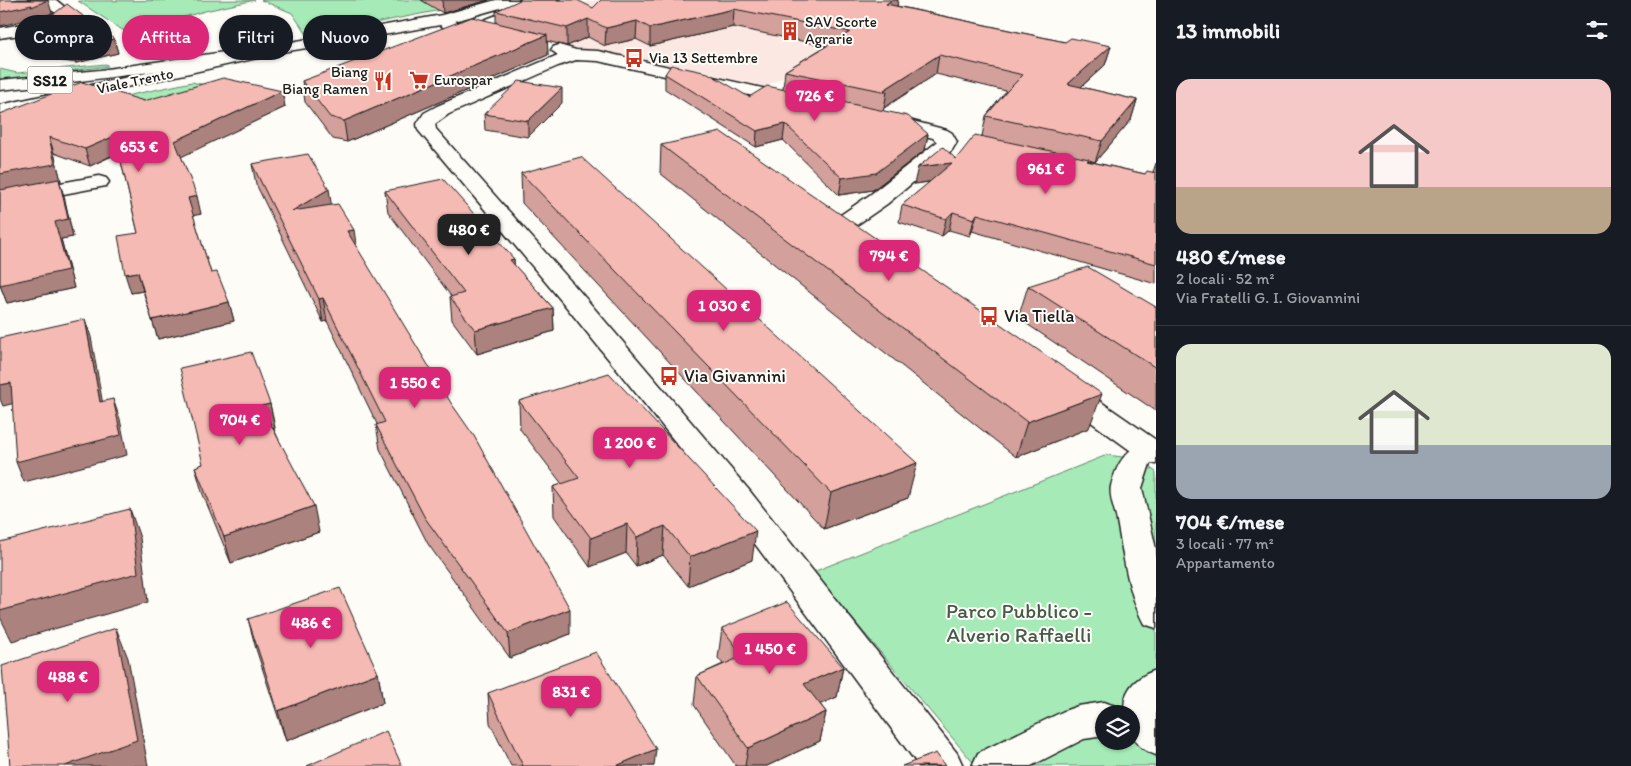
<!DOCTYPE html>
<html lang="it">
<meta charset="utf-8">
<style>
:root{--surface:#171b24;--page:#20242c;--text:#f1f3f6;--muted:#9ea1a6;--line:#363941;--accent:#db2777}
body{margin:0;font-family:Itim,sans-serif;background:var(--page);color:var(--text);height:100vh;display:flex;flex-direction:column;font-size:19px;white-space:nowrap}
*{box-sizing:border-box;margin:0}
p{font-size:16px;color:var(--muted)}
.icon{flex:none;width:28px;height:28px;fill:none;stroke:currentColor;stroke-width:2;stroke-linecap:round;stroke-linejoin:round}
.map{position:relative;flex:1;overflow:hidden}
.drawer{display:flex;flex-direction:column;background:var(--surface);width:475px}
.drawer>*{flex:none}
.hud{position:absolute;left:15px;top:15px;width:475px;height:45px;display:flex;gap:10px}
.tools{position:absolute;left:1095px;top:705px;display:grid;gap:10px}
.tools a{display:grid;place-items:center;width:45px;height:45px;border-radius:50%;background:var(--surface);box-shadow:0 1px 4px #0004;font-size:25px}
.price{position:absolute;translate:-50% -42px;padding:0 11px;border-radius:10px;background:var(--accent);color:#fff;font-size:16px;line-height:32px;filter:drop-shadow(0 1px 2px #0008)}
.price::after{content:'';position:absolute;left:50%;top:30px;width:15px;height:11px;margin-left:-8px;background:inherit;clip-path:polygon(0 0,100% 0,50% 100%)}
.price.selected{background:#222;color:#fff}
ul{padding:0;list-style:none}
li{display:grid;align-content:center;gap:10px;height:265px;padding:0 20px}
li+li{border-top:1px solid var(--line)}
li span{display:grid;place-items:center;height:155px;border-radius:15px;color:#555}
li>.icon{margin-inline-start:auto}
span .icon{width:90px;height:90px;fill:#fffc;stroke-width:1}
li b{font-size:21px}
h2{display:flex;justify-content:space-between;align-items:center;height:60px;padding:0 20px;font-size:21px}
.tag{padding:0 18px;border-radius:22px;background:var(--surface);box-shadow:0 1px 4px #0004;font-size:18px;line-height:45px}
.tag.selected{background:var(--accent);color:#fff}
main{display:flex;flex:1;min-height:0}
.map>svg:first-child{display:block}
</style>
<main>
<div class="map">
<svg width="1156" height="766" viewBox="0 0 1156 766">
<rect width="100%" height="100%" fill="#fdfcf7"/>
<filter id="ink" filterUnits="userSpaceOnUse"><feTurbulence type="fractalNoise" baseFrequency=".02" numOctaves="2"/><feDisplacementMap in="SourceGraphic" scale="10" xChannelSelector="R" yChannelSelector="G"/><feConvolveMatrix kernelMatrix="1 2 1 2 8 2 1 2 1" color-interpolation-filters="sRGB"/></filter>
<g filter="url(#ink)">
<!-- built -->
<path fill="#fbe8e3" d="M596 0H824L879 23 765 87 623 55 560 46 513 35 583 3Z"/>
<!-- green -->
<g fill="#a6ebb7" stroke="#61846a" fill-rule="evenodd">
<path d="M255 0 205 11 127 33 78 1Z"/>
<path d="M261 0H428L441 10 308 36 292 13Z"/>
<path d="M106 64 108 66 0 80V69L17 73Z"/>
<path d="M192 82 258 98 241 118 121 97Z"/>
<path d="M1107 455 1137 459 1156 472V766H976L813 572ZM1104 714H1131V741H1104Z"/>
</g>
<g fill="none" stroke-linecap="round" stroke-linejoin="round">
<!-- pedestrian casing -->
<g stroke="#1c1c1c" stroke-width="3">
<g id="pedestrian">
<path d="M1151 440 1156 442V460L1150 464 1142 488 1156 549V628L1144 624C1127 592 1123 551 1116 516 1114 508 1109 495 1111 486 1117 462 1127 447 1151 440Z"/>
<path d="M1156 670V755C1134 747 1131 736 1131 714H1125C1121 690 1136 677 1156 670Z"/>
<path d="M1104 702 1118 707 1121 714H1104V736L1084 739 1031 766H972L978 753 1064 711 1078 706Z"/>
</g>
</g>
<!-- minor casing -->
<g stroke="#1c1c1c" stroke-width="3">
<g id="minor">
<path d="M17 0H56L72 13C58 33 22 34 0 38V28L39 21 56 13 43 5 0 11V3Z"/>
<path d="M559 45 576 50 598 51 793 95 799 96 802 100 799 104 793 105 598 61 576 60 558 66 449 114 435 124 436 129 582 294 749 490 957 753 963 766H919L727 506 564 304 418 130 417 124 424 113 437 106 558 55 551 50 553 47Z"/>
<path d="M265 47 271 49 273 52 271 55 0 115V105Z"/>
<path d="M886 114 947 130 952 133 957 142 952 150 887 204 848 231 840 233 832 231 829 226 832 221 871 194 937 142 933 138 879 124 877 120 879 116Z"/>
<path d="M99 176 106 178 109 182 106 186 0 206V194Z"/>
<path d="M1065 382 1075 384 1156 440V464L1145 461 1055 396 1051 390 1055 384Z"/>
</g>
</g>
<!-- primary casing -->
<g stroke="#1c1c1c" stroke-width="3">
<path id="primary" d="M496 0H520L518 3 455 21 464 25 474 24 535 0H560L558 3C548 6 538 8 528 12 500 24 469 45 440 25 294 51 148 75 0 90V80L100 70 280 44 442 15Z"/>
</g>
<!-- pedestrian -->
<use href="#pedestrian" fill="#fdfcf7" fill-rule="evenodd"/>
<!-- minor -->
<use href="#minor" fill="#fdfcf7" fill-rule="evenodd"/>
<!-- primary -->
<use href="#primary" fill="#fdfcf7" fill-rule="evenodd"/>
</g>
<!-- wall -->
<g fill="#d4a09b" stroke="#1c1c1c">
<path d="M421 0H489L443 13Z"/>
<path d="M898 0 897 6 1065 42 1111 46 1105 65 1081 87 1137 100 1131 120 1095 162 1089 160 1088 161 1145 174 1153 172 1156 163V284L972 231 970 236 949 230 942 236 899 222 902 205 930 182 914 184 956 159 982 136 986 116 1006 91 936 74 884 108 883 111 928 134 925 150 873 190 839 195 783 140 756 147 665 89V74L749 97 783 89 785 71 826 46 733 27 650 46 636 39 605 46 588 37 567 46 547 41 548 55 347 142 333 139 305 102 302 81 496 23V11Z"/>
<path d="M52 13 46 16 114 39 118 53 76 63 56 60 52 47 24 42 20 29 35 18Z"/>
<path d="M282 91 285 107 181 156 201 214 193 215 211 273 229 302 234 321 158 339 143 291 131 293 138 233 119 153 90 166 54 153 61 181H59L64 196 73 237 61 239 74 288 7 303 0 285V114L144 101Z"/>
<path d="M562 103 528 137 485 130 484 114Z"/>
<path d="M661 145 1089 428 1016 457 660 173Z"/>
<path d="M252 164 331 205 356 247 570 634 510 658 428 544 380 449 376 425 377 424 327 321 323 322 256 184Z"/>
<path d="M521 173 908 498 824 529 522 203Z"/>
<path d="M385 191 514 259V265L553 308 554 331 477 354 452 320 450 297 451 296 388 212Z"/>
<path d="M1028 286 1156 307V411L1018 318Z"/>
<path d="M519 401 752 560 688 586 663 555 636 566 626 553 590 567 554 516 553 487 562 484 520 429Z"/>
<path d="M270 404 275 428 274 429 319 532 231 563 202 492 195 467 203 464Z"/>
<path d="M248 619 378 673 383 703 286 741 256 649Z"/>
<path d="M722 628 843 667 837 697 820 704 826 712 820 741 767 766H736L694 705 697 676 723 664 718 658Z"/>
<path d="M488 693 654 766H511L490 723Z"/>
</g>
<!-- shaded-wall -->
<g fill="#ac827e" stroke="#1c1c1c">
<path d="M48 0 52 13 38 19 35 20V18L0 26V12Z"/>
<path d="M442 0H489L443 13Z"/>
<path d="M892 0H898L896 13 886 4Z"/>
<path d="M734 9 733 27 650 46V28Z"/>
<path d="M588 19V37L567 46V28Z"/>
<path d="M637 21 636 39 605 46 606 28Z"/>
<path d="M547 35 548 55 347 142 344 121Z"/>
<path d="M114 39 118 53 76 63 72 49Z"/>
<path d="M1111 46 1105 65 1062 104 1068 84Z"/>
<path d="M939 55 936 74 884 108 887 92 884 90Z"/>
<path d="M562 88V103L528 137V121Z"/>
<path d="M282 91 285 107 179 158 175 141Z"/>
<path d="M1137 100 1131 120 1095 162 1102 141Z"/>
<path d="M785 124 783 140 756 147 757 131Z"/>
<path d="M928 134 925 150 873 190 839 195 842 178Z"/>
<path d="M115 136 119 152 90 166 85 149Z"/>
<path d="M49 137 54 153 61 181H59L64 196 73 237 61 239 74 288 7 303 0 285V174Z"/>
<path d="M952 163 948 179 914 184 918 167Z"/>
<path d="M329 189 332 209 292 211Z"/>
<path d="M197 196 201 214 192 216 188 198Z"/>
<path d="M953 212 949 230 942 236 946 219Z"/>
<path d="M977 214 972 231 970 236 974 219Z"/>
<path d="M354 230 357 251 347 231Z"/>
<path d="M514 259 515 282 510 260Z"/>
<path d="M138 272 143 291 131 293 125 274Z"/>
<path d="M323 298 327 321 323 322 319 299Z"/>
<path d="M229 302 234 321 158 339 152 320Z"/>
<path d="M553 308 554 331 477 354 475 330Z"/>
<path d="M85 319 91 337 106 422 100 402Z"/>
<path d="M11 383 19 402 3 406 0 399V385Z"/>
<path d="M1102 394 1089 428 1016 457 1027 422Z"/>
<path d="M113 399 120 419 127 455 24 482 16 462Z"/>
<path d="M270 404 275 428 267 431 261 406Z"/>
<path d="M917 463 908 498 824 529 831 493Z"/>
<path d="M314 506 319 532 231 563 224 537Z"/>
<path d="M130 509 140 538 148 602 12 641 0 617V611Z"/>
<path d="M627 524 626 553 590 567 591 538Z"/>
<path d="M665 526 663 555 636 566 637 537Z"/>
<path d="M756 531 752 560 688 586 690 557Z"/>
<path d="M570 609V634L510 658 508 633Z"/>
<path d="M116 628 128 658 148 766H65Z"/>
<path d="M843 667 837 697 798 714 804 684Z"/>
<path d="M378 673 383 703 286 741 278 711Z"/>
<path d="M826 712 820 741 767 766H745L748 748Z"/>
<path d="M656 749 654 766H616Z"/>
</g>
<!-- building -->
<g fill="#f6bab4" stroke="#1c1c1c">
<path d="M0 0H48L34 6 31 7 32 5 0 12Z"/>
<path d="M520 0H577L593 8 601 0H892L886 4 1065 42 1071 38 1111 46 1068 84 1137 100 1102 141 986 116 1007 91 1023 75 939 55 884 90 887 92 785 71 850 32 734 9 650 28 637 21 606 28 588 19 567 28 496 11Z"/>
<path d="M67 4 114 39 72 49 52 46 57 34 20 29 23 22 55 13Z"/>
<path d="M472 17 547 35 344 121 330 117 302 81Z"/>
<path d="M671 65 708 73 749 97 767 86 908 116 928 134 876 173 842 178 785 124 757 131 665 74Z"/>
<path d="M223 78 282 91 175 141 197 196 188 198 211 273 217 272 229 302 152 320 138 272 125 274 118 236 138 233 115 136 85 149 49 137 55 164 0 174V114L82 82 144 101Z"/>
<path d="M519 81 562 88 528 121 484 114Z"/>
<path d="M721 132 1102 394 1027 422 661 145Z"/>
<path d="M975 135 1089 159 1087 161 1145 174 1147 171 1156 173V264L977 214 974 219 953 212 946 219 902 205 952 163 918 167 943 147 956 159Z"/>
<path d="M308 154 329 189 292 211 338 204 354 230 347 231 451 403 474 436 570 609 508 633 425 518 376 425 385 422 323 298 319 299 252 164Z"/>
<path d="M581 157 917 463 831 493 521 173Z"/>
<path d="M59 179 68 219 55 222 68 270 0 285V190Z"/>
<path d="M443 179 514 259 510 260 553 308 475 330 450 297 464 293 385 191Z"/>
<path d="M1088 267 1156 307V368L1028 286Z"/>
<path d="M85 319 100 402 113 399 121 435 16 462 11 383 0 385V338Z"/>
<path d="M251 352 270 404 261 406 314 506 224 537 195 467 203 464 180 368Z"/>
<path d="M609 373 756 531 690 557 665 526 637 537 627 524 591 538 553 487 579 478 519 401Z"/>
<path d="M130 509 138 573 0 611V542Z"/>
<path d="M340 588 378 673 278 711 248 619Z"/>
<path d="M787 602 843 667 804 684 826 712 748 748 697 676 743 656 722 628Z"/>
<path d="M116 628 137 740 65 766H10L2 666Z"/>
<path d="M596 652 656 749 616 766H523L488 693Z"/>
<path d="M386 731 402 766H307Z"/>
<path d="M936 753 945 766H902Z"/>
</g>
</g>
<!-- icons -->
<defs>
<g id="building-bare" transform="scale(1.5)"><path d="M-4-6H4V6H1V3H-1V6H-4ZM-2.5-4.3h1.7v1.8h-1.7ZM.8-4.3h1.7v1.8H.8ZM-2.5-1h1.7V.8h-1.7ZM.8-1h1.7V.8H.8Z" fill="#c8321e" stroke="#fdfcf7" stroke-width="2.5" paint-order="stroke"/></g>
<g id="bus-bare" transform="scale(1.5)"><path d="M-5-6H5V4H4V6H2V4H-2V6H-4V4H-5ZM-3.5-4V0h7V-4ZM-3.5 1.2v1.5H-2V1.2ZM2 1.2v1.5H3.5V1.2Z" fill="#c8321e" stroke="#fdfcf7" stroke-width="2.5" paint-order="stroke"/></g>
<g id="supermarket-bare" transform="scale(1.5)"><path d="M-6-5.5h2.5l.6 2H6L4.5 2H-2.5L-4.4-4H-6ZM-1.5 3.2a1.3 1.3 0 1 0 .1 0ZM3 3.2a1.3 1.3 0 1 0 .1 0Z" fill="#c8321e" stroke="#fdfcf7" stroke-width="2.5" paint-order="stroke"/></g>
<g id="restaurant-bare" transform="scale(1.5)"><path d="M-5-6h1v4h1v-4h1v4h1v-4h1v5L-1.5 .5V6h-2V.5L-5-1ZM5-6V6H3V1.5H1.5Q1.5-4 5-6Z" fill="#c8321e" stroke="#fdfcf7" stroke-width="2.5" paint-order="stroke"/></g>
</defs>
<g fill-rule="evenodd">
<use href="#building-bare" x="790" y="31"/>
<use href="#bus-bare" x="634" y="58"/>
<use href="#supermarket-bare" x="419" y="80"/>
<use href="#restaurant-bare" x="383" y="81"/>
<use href="#bus-bare" x="989" y="316"/>
<use href="#bus-bare" x="669" y="376"/>
</g>
<g text-anchor="middle" stroke-width="4" stroke-linejoin="round" paint-order="stroke">
<!-- far-poi labels -->
<g font-size="15" fill="#1c1c1c" stroke="#fdfcf7" text-anchor="start">
<text x="805" y="27">SAV Scorte<tspan x="805" dy="17">Agrarie</tspan></text>
<text x="649" y="63">Via 13 Settembre</text>
<text x="368" y="77" text-anchor="end">Biang<tspan x="368" dy="17">Biang Ramen</tspan></text>
<text x="434" y="85">Eurospar</text>
</g>
<!-- far-street labels -->
<g font-size="15" fill="#1c1c1c" stroke="#fdfcf7">
<text transform="translate(135 81) rotate(-12)" y="5">Viale Trento</text>
</g>
<!-- shield labels -->
<rect fill="#fdfcf7" stroke="#605f5e" stroke-width="1" x="27.5" y="66.5" width="45" height="27" rx="4"/>
<g font-size="16" font-weight="bold" fill="#1c1c1c">
<text x="50" y="86">SS12</text>
</g>
<!-- poi labels -->
<g font-size="18" fill="#1c1c1c" stroke="#fdfcf7" text-anchor="start">
<text x="1004" y="322">Via Tiella</text>
<text x="684" y="382">Via Givannini</text>
</g>
<!-- near-park labels -->
<g font-size="21" fill="#455a4a" stroke="#fdfcf7">
<text x="1019" y="618">Parco Pubblico -<tspan x="1019" dy="24">Alverio Raffaelli</tspan></text>
</g>
</g>
</svg>
<div class="tools">
<a><svg class="icon" aria-label="layers" viewBox="0 0 24 24"><path d="M12 4l9 5-9 5-9-5zM3 14l9 5 9-5"/></svg></a>
</div>
<b class="price" style="left:815px;top:122px">726 €</b>
<b class="price" style="left:139px;top:173px">653 €</b>
<b class="price" style="left:1046px;top:195px">961 €</b>
<b class="price selected" style="left:469px;top:256px">480 €</b>
<b class="price" style="left:889px;top:282px">794 €</b>
<b class="price" style="left:724px;top:332px">1 030 €</b>
<b class="price" style="left:415px;top:409px">1 550 €</b>
<b class="price" style="left:240px;top:446px">704 €</b>
<b class="price" style="left:630px;top:469px">1 200 €</b>
<b class="price" style="left:311px;top:649px">486 €</b>
<b class="price" style="left:770px;top:675px">1 450 €</b>
<b class="price" style="left:68px;top:703px">488 €</b>
<b class="price" style="left:571px;top:718px">831 €</b>
<div class="hud">
<a class="tag">Compra</a>
<a class="tag selected">Affitta</a>
<a class="tag">Filtri</a>
<a class="tag">Nuovo</a>
</div>
</div>
<section class="drawer">
<h2>13 immobili<svg class="icon" aria-label="filters" viewBox="0 0 24 24"><path d="M4 7h16M4 17h16"/><circle cx="9" cy="7" r="2"/><circle cx="15" cy="17" r="2"/></svg></h2>
<ul>
<li><span style="background:linear-gradient(#f6c9c9 70%,#b9a48a 0)"><svg class="icon" aria-label="home" viewBox="0 0 24 24"><path d="M3 11l9-7 9 7M6 9v11h12V9"/></svg></span><div><b>480 €/mese</b><p>2 locali · 52 m²</p><p>Via Fratelli G. I. Giovannini</p></div></li>
<li><span style="background:linear-gradient(#dfe7d0 65%,#9aa5b1 0)"><svg class="icon" aria-label="home" viewBox="0 0 24 24"><path d="M3 11l9-7 9 7M6 9v11h12V9"/></svg></span><div><b>704 €/mese</b><p>3 locali · 77 m²</p><p>Appartamento</p></div></li>
</ul>
</section>
</main>
